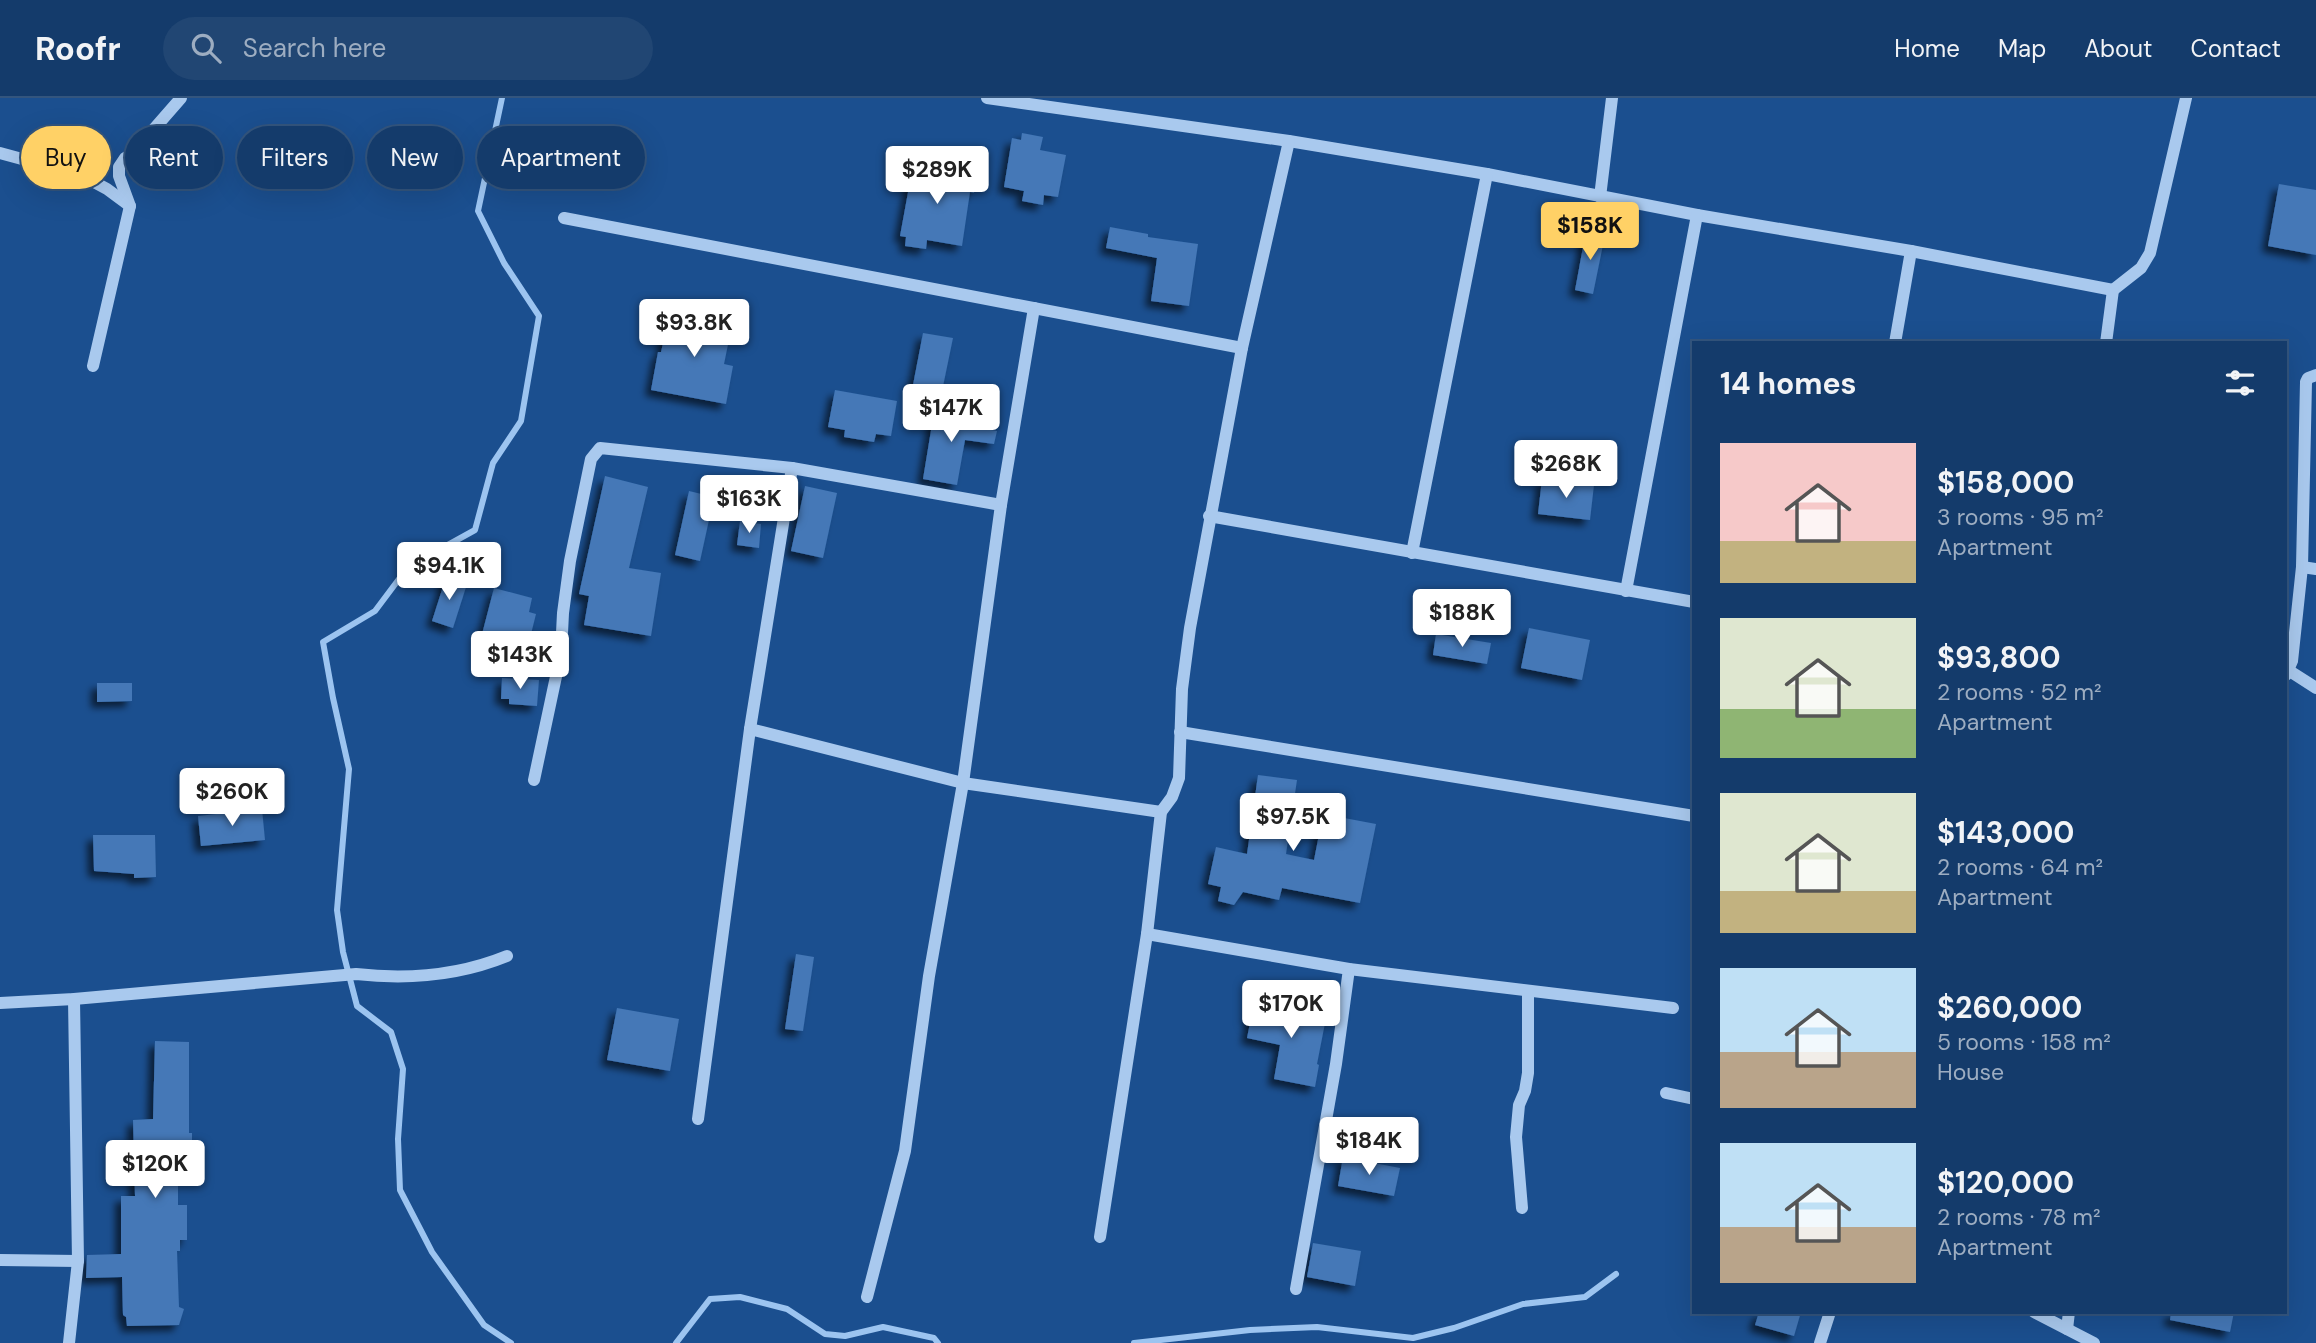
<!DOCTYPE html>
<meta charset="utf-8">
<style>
:root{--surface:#143b6b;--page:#214673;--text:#f1f3f6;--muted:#9dadc1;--line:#33557e;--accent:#ffd166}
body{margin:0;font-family:"DM Sans",sans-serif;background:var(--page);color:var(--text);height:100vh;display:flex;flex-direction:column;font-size:26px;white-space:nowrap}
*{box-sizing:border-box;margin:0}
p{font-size:23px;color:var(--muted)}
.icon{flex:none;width:38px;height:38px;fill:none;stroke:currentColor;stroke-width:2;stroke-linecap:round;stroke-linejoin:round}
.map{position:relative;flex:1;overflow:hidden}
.side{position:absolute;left:1692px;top:243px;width:595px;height:973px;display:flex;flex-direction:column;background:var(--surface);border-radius:0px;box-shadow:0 7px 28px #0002,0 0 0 2px var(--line)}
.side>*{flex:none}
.guide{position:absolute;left:21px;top:28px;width:665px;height:63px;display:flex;gap:14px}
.price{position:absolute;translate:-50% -60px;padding:0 16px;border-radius:7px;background:#fff;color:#222;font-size:23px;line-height:46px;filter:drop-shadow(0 2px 4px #0008)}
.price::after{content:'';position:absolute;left:50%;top:42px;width:21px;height:16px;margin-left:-10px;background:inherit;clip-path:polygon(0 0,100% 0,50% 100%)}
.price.active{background:var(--accent);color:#111}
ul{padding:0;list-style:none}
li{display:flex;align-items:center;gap:21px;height:175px;padding:0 28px}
li span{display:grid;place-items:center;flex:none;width:196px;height:140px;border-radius:0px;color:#555}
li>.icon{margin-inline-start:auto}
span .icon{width:84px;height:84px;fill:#fffc;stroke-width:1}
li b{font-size:30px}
h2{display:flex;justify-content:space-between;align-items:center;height:84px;padding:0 28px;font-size:30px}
.chip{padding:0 24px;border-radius:32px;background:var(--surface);box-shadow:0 7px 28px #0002,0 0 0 2px var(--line);font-size:24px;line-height:63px}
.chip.active{background:var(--accent);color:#111}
header{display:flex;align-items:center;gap:42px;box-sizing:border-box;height:98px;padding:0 35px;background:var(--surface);border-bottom:2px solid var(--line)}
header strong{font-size:33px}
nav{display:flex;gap:38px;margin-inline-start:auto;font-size:24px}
.search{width:490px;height:63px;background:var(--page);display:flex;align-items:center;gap:18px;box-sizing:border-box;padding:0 24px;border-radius:38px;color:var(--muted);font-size:26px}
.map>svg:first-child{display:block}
</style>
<header>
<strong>Roofr</strong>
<div class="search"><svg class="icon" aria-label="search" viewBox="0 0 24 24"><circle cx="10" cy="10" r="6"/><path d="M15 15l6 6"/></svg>Search here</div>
<nav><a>Home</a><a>Map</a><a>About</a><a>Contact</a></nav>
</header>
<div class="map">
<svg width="2316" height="1245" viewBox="0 0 2316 1245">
<defs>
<filter id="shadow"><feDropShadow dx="-6" dy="6" stdDeviation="3.5" flood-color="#0009"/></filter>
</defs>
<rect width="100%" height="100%" fill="#1b4f8f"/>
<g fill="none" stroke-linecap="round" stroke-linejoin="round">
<!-- stream -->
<g stroke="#9cc4f0" stroke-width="6">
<path d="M502 0 478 113 504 165 539 218 521 323 493 365 475 432 408 469 375 513 323 544 333 600 349 671 337 812 343 854 357 908 391 934 403 971 398 1041 400 1092 432 1154 484 1227 511 1245"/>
<path d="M676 1245 710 1201 740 1199 787 1211 825 1236 845 1238 883 1229 934 1240 938 1245"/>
<path d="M1134 1245 1250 1232 1317 1229 1413 1240 1454 1230 1523 1206 1585 1199 1616 1176"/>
</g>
</g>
<!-- building -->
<g fill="#4478b7" filter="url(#shadow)">
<path d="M1022 35 1043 39 1040 52 1066 57 1058 99 1044 97 1043 107 1022 103 1024 93 1004 89 1012 40 1021 42Z"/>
<path d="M913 67 977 76 974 95 970 94 962 148 927 142 926 151 905 148 906 139 900 138Z"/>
<path d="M2279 86 2316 92V157L2268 148Z"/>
<path d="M1110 129 1148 136V139L1198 146 1189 208 1151 203 1157 160 1106 150Z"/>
<path d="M1586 133 1605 137 1593 196 1575 192Z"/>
<path d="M670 214 732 227 724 266 733 268 726 306 651 292 658 254H661Z"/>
<path d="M923 235 953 240 941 298 912 292Z"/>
<path d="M835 292 897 303 891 338 876 336 874 344 844 339 845 332 828 329Z"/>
<path d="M935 308 969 313 967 328 997 333 994 346 965 342 957 387 923 381Z"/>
<path d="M605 378 648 389 629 470 661 475 651 538 584 527 589 498 579 496Z"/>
<path d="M1542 381 1594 387 1590 422 1538 416Z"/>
<path d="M805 388 837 395 823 460 791 453Z"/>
<path d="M689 393 714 399 700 463 675 457Z"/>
<path d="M740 423 761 426 759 450 737 447Z"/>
<path d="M446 479 467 486 453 530 432 523Z"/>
<path d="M494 490 532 500 529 514 536 516 530 540 523 538 519 550 481 540Z"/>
<path d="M1529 530 1590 542 1582 582 1521 570Z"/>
<path d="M1436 536 1491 545 1487 566 1433 557Z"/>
<path d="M502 580 539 582 537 608 509 606V601H501Z"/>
<path d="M97 585H132V603L97 604Z"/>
<path d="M1258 677 1297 682 1286 756 1314 762 1323 716 1376 726 1360 805 1282 790 1279 802 1243 794 1234 807 1218 803 1221 789 1208 786 1216 749 1247 756Z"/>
<path d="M262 711 265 742 201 748 198 718Z"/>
<path d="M93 737H155L156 779 134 780V776L94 773Z"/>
<path d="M796 856 814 859 803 933 785 931Z"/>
<path d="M1254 905 1293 913 1296 906 1315 909 1311 917 1326 920 1317 966 1319 967 1315 989 1274 981 1280 947 1247 940Z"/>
<path d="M617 910 679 921 670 973 607 962Z"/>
<path d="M155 943 189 944V1035H192V1054H186L187 1070H178V1107H187V1142H180V1153H177L179 1209 184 1211 179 1227 127 1228 126 1219 123 1217 122 1179 86 1180 87 1157 121 1156V1098H135L133 1022 153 1021Z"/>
<path d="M1343 1059 1400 1070 1394 1098 1338 1088Z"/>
<path d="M1313 1145 1361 1153 1355 1188 1307 1179Z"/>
<path d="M1759 1214H1801L1794 1238 1755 1227Z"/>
<path d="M2171 1214H2234L2230 1234 2170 1222Z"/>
</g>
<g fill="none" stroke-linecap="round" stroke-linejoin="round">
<!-- minor -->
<g stroke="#a9c9ee" stroke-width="12">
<path d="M987 0 1289 43 1487 76 1697 117 1911 153 2113 192 2141 170 2150 155 2186 0"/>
<path d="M0 55 81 77 107 91 130 108"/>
<path d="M1600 99 1612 0"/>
<path d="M564 120 1242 250"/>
<path d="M1895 245 1911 153"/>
<path d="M2106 245 2113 192"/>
<path d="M93 268 130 108 119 78V69L125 60 133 55 181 0"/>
<path d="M1209 418 1694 504"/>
<path d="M1412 455 1487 76"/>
<path d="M2302 469 2316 471"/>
<path d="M1626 493 1697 117"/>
<path d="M2288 572 2316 590"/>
<path d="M2286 577 2292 563 2302 469 2306 284 2308 280 2316 277"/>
<path d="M750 631 963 685 1161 714"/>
<path d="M1180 634 1694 718"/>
<path d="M534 682 561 555 563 515 570 463 591 361 600 350 792 370 1001 407"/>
<path d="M1147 836 1349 871 1673 910"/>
<path d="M0 905 74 901 356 876C409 882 458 878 507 858"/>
<path d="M1666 995 1694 1001"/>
<path d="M698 1021 750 631 792 370"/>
<path d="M1522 1110 1516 1039 1519 1007 1525 993 1528 975V893"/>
<path d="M1100 1139 1147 836 1161 714 1172 699 1179 680 1182 591 1190 530 1242 250 1289 43"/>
<path d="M0 1162 78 1163"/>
<path d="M1296 1191 1336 966 1349 871"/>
<path d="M867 1199 905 1053 929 878 963 685 1001 407 1034 210"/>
<path d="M2034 1214 2094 1245"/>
<path d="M2067 1231 2069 1214"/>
<path d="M69 1245 78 1163 74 901"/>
<path d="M1820 1245 1830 1214"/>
</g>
</g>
</svg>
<b class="price" style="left:937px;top:108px">$289K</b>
<b class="price active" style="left:1590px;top:164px">$158K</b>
<b class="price" style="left:694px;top:261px">$93.8K</b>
<b class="price" style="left:951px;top:346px">$147K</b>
<b class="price" style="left:1566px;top:402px">$268K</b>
<b class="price" style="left:749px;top:437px">$163K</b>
<b class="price" style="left:449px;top:504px">$94.1K</b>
<b class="price" style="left:1462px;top:551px">$188K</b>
<b class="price" style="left:520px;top:593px">$143K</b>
<b class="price" style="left:232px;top:730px">$260K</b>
<b class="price" style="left:1293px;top:755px">$97.5K</b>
<b class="price" style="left:1291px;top:942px">$170K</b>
<b class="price" style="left:1369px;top:1079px">$184K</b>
<b class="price" style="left:155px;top:1102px">$120K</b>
<div class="guide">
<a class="chip active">Buy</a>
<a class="chip">Rent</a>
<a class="chip">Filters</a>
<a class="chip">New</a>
<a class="chip">Apartment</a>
</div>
<section class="side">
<h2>14 homes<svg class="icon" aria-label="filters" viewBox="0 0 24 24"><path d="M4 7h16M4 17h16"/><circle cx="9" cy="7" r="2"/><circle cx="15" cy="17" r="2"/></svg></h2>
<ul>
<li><span style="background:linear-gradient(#f6c9c9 70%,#c2b280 0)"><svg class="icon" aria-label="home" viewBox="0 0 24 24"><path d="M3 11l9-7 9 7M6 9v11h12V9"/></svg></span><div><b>$158,000</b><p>3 rooms · 95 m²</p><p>Apartment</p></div></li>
<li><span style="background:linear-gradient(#dfe7d0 65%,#8fb573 0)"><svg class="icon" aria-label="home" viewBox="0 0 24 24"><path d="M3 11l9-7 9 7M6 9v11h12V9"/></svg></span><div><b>$93,800</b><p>2 rooms · 52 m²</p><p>Apartment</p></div></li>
<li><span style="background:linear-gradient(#dfe7d0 70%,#c2b280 0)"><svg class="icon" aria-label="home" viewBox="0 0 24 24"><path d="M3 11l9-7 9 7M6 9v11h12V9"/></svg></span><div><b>$143,000</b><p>2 rooms · 64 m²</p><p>Apartment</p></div></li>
<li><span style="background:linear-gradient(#bfe0f5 60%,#b9a48a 0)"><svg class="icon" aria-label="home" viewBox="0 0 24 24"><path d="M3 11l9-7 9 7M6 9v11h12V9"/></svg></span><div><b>$260,000</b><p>5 rooms · 158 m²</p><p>House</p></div></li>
<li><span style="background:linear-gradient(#bfe0f5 60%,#b9a48a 0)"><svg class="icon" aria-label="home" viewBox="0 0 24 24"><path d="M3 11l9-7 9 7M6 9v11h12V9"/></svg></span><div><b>$120,000</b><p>2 rooms · 78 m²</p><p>Apartment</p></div></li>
</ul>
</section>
</div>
